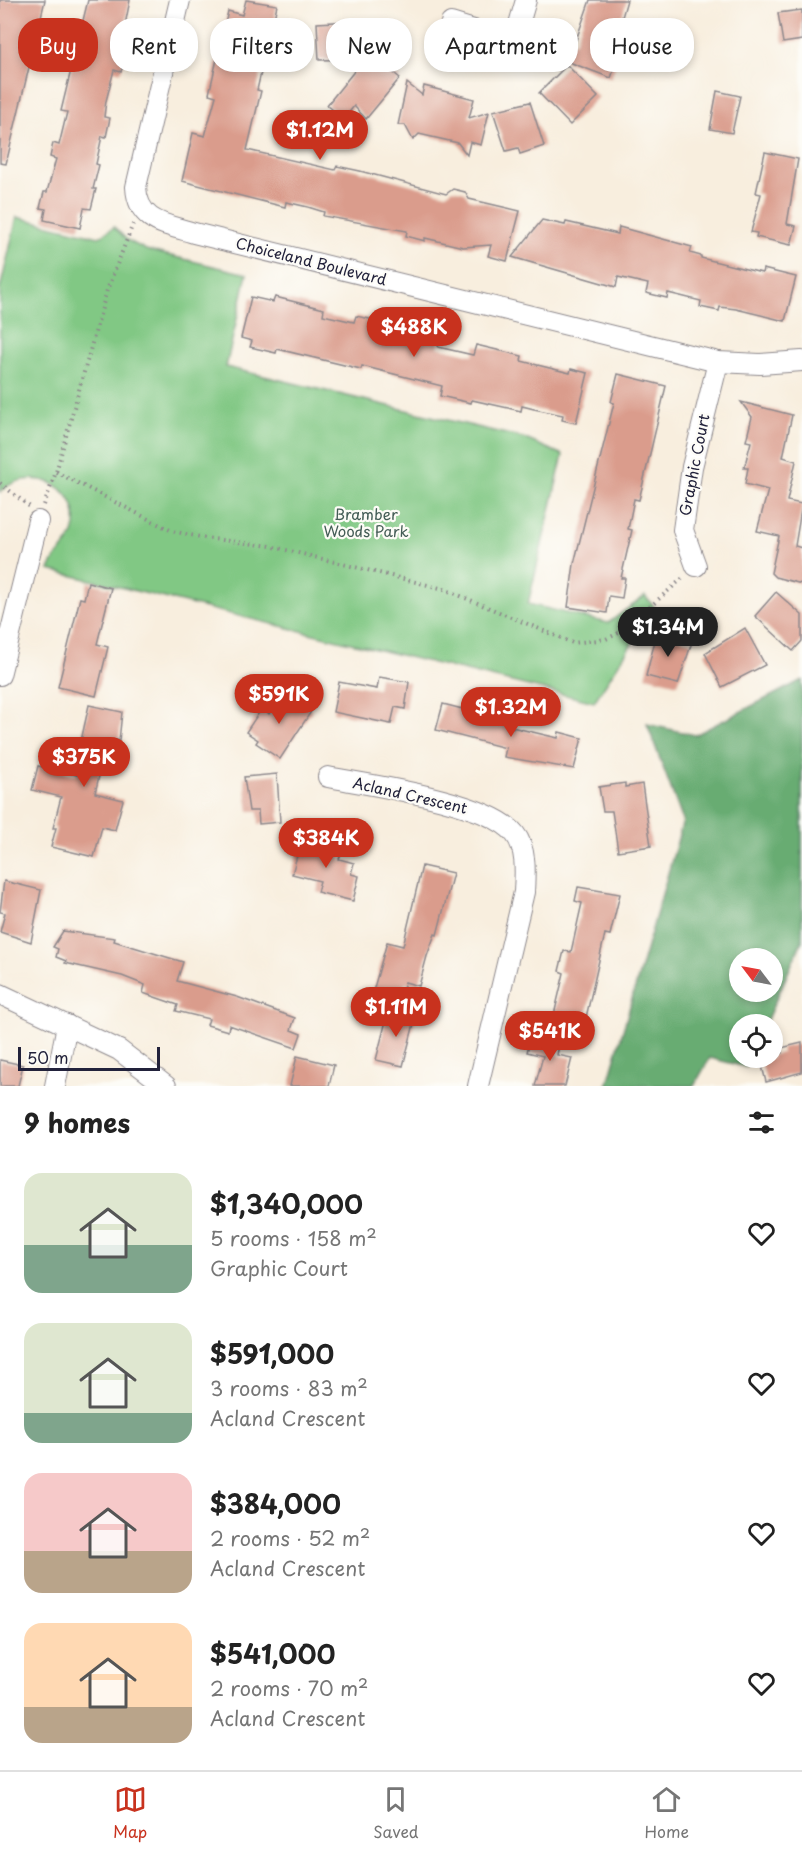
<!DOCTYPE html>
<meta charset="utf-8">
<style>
:root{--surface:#fff;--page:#f6f6f6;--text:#222;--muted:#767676;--line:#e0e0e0;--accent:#c8321e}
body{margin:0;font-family:"Playpen Sans",sans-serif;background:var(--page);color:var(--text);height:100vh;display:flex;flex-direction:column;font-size:22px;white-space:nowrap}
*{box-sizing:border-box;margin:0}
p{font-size:20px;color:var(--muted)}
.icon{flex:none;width:33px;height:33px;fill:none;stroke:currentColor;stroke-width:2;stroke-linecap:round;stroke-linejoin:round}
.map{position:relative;height:1086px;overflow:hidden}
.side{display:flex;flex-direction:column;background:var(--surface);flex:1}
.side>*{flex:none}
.hud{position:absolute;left:18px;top:18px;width:766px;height:54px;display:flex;gap:12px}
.needle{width:39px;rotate:302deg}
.buttons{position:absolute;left:729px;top:948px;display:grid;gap:12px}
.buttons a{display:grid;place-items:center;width:54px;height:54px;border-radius:50%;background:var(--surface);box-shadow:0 3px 9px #0003;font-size:30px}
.scale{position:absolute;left:18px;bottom:15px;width:142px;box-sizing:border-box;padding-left:6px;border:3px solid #22223b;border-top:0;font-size:16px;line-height:21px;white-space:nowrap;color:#22223b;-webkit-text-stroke:4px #fdfcf7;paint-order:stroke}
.price{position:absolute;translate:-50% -51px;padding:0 14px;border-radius:21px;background:var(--accent);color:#fff;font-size:20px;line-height:39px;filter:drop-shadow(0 2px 3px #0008)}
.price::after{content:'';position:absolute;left:50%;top:36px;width:18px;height:14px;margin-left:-9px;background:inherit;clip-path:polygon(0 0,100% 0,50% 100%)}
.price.on{background:#222;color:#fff}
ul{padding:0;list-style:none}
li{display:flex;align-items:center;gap:18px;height:150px;padding:0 24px}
li span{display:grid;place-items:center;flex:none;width:168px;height:120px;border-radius:18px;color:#555}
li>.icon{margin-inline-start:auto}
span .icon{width:72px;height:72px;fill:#fffc;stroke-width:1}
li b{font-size:26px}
h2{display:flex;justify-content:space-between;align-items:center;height:72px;padding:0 24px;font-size:26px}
.pill{padding:0 21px;border-radius:24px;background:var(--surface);box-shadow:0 3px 9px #0003;font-size:21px;line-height:54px}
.pill.on{background:var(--accent);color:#fff}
.tabs{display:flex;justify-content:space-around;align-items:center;height:84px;border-top:2px solid var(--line);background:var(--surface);font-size:16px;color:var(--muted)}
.tabs a{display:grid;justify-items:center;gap:3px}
.tabs .on{color:var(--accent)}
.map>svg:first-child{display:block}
</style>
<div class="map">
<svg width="802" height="1086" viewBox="0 0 802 1086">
<rect width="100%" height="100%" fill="#fdfcf7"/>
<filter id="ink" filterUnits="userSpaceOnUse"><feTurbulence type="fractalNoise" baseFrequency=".0167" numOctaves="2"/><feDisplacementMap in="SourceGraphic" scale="12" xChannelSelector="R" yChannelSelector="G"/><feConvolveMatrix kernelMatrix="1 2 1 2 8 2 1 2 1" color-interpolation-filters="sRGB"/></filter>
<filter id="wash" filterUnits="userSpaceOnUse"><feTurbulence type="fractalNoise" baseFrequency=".008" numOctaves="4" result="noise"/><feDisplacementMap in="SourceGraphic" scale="24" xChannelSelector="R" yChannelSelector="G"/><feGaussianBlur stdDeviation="1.35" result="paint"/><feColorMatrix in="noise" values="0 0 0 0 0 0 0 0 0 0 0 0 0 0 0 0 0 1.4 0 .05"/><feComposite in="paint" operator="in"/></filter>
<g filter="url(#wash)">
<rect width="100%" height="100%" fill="#f8eede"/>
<!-- green -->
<path fill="#81c884" stroke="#527560" stroke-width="1.5" d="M17 217 99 237 114 227 127 240 146 250 247 274 226 367 523 438 563 455 528 604 608 623 645 596 655 608 594 702 49 570C54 553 72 546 75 526 80 483 29 465 0 492V289Z"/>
<!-- forest -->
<path fill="#68ac72" stroke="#456756" stroke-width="1.5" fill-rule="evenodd" d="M802 680V941L765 1024H740V1058H750L746 1067 710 1058 694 1086H607L683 821 647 724 695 735ZM740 958H772V992H740Z"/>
<g id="blocks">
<!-- building -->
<g fill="#da9c8c">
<path d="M0 0H45L6 164 0 163Z"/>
<path d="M88 0H130L124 30 131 32 121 72 114 70 106 101 104 117 110 118 106 137 102 136 96 164 99 165 93 189H96L91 209 84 208 80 228 44 220 46 209 40 208 44 192H47L56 159 50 157 53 143 59 145 67 112 61 111Z"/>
<path d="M246 0 277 5 275 14 277 19 275 28 271 29 257 90 261 91 247 150 335 170 337 166 360 171 446 194 453 189 465 192 469 199 520 211 507 261 488 256 491 245 463 247 425 238V241L406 236 407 231 323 216 324 212 308 207 286 202 285 207 182 181 193 133 205 136 216 96 209 94 228 11 242 15Z"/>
<path d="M590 0H627L616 38 624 41 611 78 561 59 568 41 575 43Z"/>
<path d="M802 10V40L783 43 778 13Z"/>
<path d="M370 20 372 55 400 78 366 119 354 106 344 119 327 105 364 59 319 60 317 23Z"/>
<path d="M567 65 598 97 570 125 539 93Z"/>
<path d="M407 83 422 95 424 86 474 99 469 118 489 112 481 145 470 142 467 155 458 143 419 134 413 140 405 125H398Z"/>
<path d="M717 91 740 96 732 133 710 129Z"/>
<path d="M530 102 544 146 520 154 518 148 506 151 493 111Z"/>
<path d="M765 152 798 159 787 224 796 226 791 245 756 237 757 233 751 232 761 194 756 193Z"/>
<path d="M542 220 565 225 566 222 618 234 619 227 692 247 690 253 701 256V258L762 273 763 269 796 277 785 321 736 309 720 307 719 311 700 307 701 301 668 293 667 298 646 293 648 284 618 277 616 287 512 257Z"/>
<path d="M251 297 273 302 275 297 324 309 323 315 354 322 356 316 375 320 374 325 388 328 396 341 407 334 421 336V333L441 337 438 347 473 355 476 345 522 356 521 361 570 373 571 369 588 373 576 423 562 420 563 415 534 409 522 406 521 411 472 400 471 403 440 396 442 386 362 366 361 369 277 349 276 353 250 347 252 341 241 338Z"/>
<path d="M618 374 666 386 639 500 634 499 628 529 632 530 621 578H625L622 598 609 596 607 613 568 607 574 564 614 403 611 402Z"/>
<path d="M741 402 792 415 783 457 796 461 787 501 802 504 795 546 802 548V584L775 577 771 573 779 536 757 531 768 490 745 484 748 468H744L751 442 746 441 752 417Z"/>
<path d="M88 582 111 588 97 644 108 647 96 696 58 687 80 598 84 599Z"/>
<path d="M776 592 802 615V641L793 651 755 616Z"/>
<path d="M745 628 765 665 722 687 705 653Z"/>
<path d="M657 633 692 642 678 684 646 676Z"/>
<path d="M379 677 409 682 405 709 395 707 391 724 333 712 339 682 377 689Z"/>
<path d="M284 692 312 710 280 759 256 743 258 740 246 732 262 708 269 714Z"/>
<path d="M443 704 509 721 507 726 558 738 559 732 582 738 574 769 504 757 506 748 436 730Z"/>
<path d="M89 705 122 712 119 741 116 740 112 757 104 755 95 793 123 800 115 830 102 827 94 857 51 847 56 828H53L61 797 32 790 38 766 77 775 85 742 81 741Z"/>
<path d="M277 774 280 822 259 824 258 811H249L244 777Z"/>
<path d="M625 783V787L642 784 651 846 618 851 612 811H603L599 787Z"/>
<path d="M303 834 323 839V849L341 854 339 859 354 863 351 874 359 876 353 901 317 892 320 881 292 874Z"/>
<path d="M422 866 453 873 437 935 435 934 427 956 419 986 405 982 399 1002 372 995 387 942 403 946Z"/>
<path d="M4 881 41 890 31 942 0 932 5 913 0 912Z"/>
<path d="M578 887 620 894 610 935 605 934 585 1022 554 1015 564 973 559 971 564 951 571 952 582 903 575 901Z"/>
<path d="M63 931 115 938 114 941 183 962 177 981 237 997 295 1018 291 1030 301 1034 296 1048 229 1025 228 1031 207 1025 209 1019 176 1011 178 1005 143 993 145 985 122 976 65 963 66 961 56 957 58 949 53 947Z"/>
<path d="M389 1009 416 1016 403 1066 376 1060Z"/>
<path d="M532 1034 560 1041 557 1055 572 1058 565 1086H535L543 1056 527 1052Z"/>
<path d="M802 1043V1072L766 1082 760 1058H772V1055L782 1053 781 1048Z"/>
<path d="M297 1056 334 1065 329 1086H290Z"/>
<path d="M0 1060 23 1065 18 1086H0Z"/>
</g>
</g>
</g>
<g filter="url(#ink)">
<use href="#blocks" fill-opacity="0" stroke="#8d888c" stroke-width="1.5"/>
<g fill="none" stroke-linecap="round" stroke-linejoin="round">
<!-- minor casing -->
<g stroke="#8d888c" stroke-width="22">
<g id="minor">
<path d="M180 0 136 187C138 223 166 224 194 233L718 362 760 364 802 361"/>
<path d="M451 23 500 38H515L526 0"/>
<path d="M696 566 683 530 692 467 718 362"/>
<path d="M0 675 38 521"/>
<path d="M328 777C370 785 489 801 515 834 527 849 525 874 524 892L478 1086"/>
<path d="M0 994 119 1050 166 1086"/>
<path d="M55 1086 67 1025"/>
</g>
</g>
<!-- path -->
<g stroke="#8d888c" stroke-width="4" stroke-dasharray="1.5 4.5" stroke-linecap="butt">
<path d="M56 472 172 531 205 538 270 546 444 589 573 643 606 639 621 632 684 577"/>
<path d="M0 483 30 507"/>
<path d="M44 505 56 472 107 290 133 224"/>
</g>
<!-- minor -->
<use href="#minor" stroke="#fff" stroke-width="20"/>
</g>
</g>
<g text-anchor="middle" stroke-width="4.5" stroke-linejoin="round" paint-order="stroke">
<!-- street labels -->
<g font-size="15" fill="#22223b" stroke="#fdfcf7">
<text transform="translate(311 262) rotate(14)" y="5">Choiceland Boulevard</text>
<text transform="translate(695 465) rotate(-79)" y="5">Graphic Court</text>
<text transform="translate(410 796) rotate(13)" y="5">Acland Crescent</text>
</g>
<!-- park labels -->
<g font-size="15" fill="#435c55" stroke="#fdfcf7">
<text x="366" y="520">Bramber<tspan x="366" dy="17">Woods Park</tspan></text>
</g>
</g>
</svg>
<div class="buttons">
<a><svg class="needle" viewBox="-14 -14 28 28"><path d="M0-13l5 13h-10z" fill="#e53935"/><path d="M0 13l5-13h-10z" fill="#767676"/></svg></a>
<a><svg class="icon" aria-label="locate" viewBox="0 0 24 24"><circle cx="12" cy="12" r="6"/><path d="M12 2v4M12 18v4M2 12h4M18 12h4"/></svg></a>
</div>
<div class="scale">50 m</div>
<b class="price" style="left:320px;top:161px">$1.12M</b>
<b class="price" style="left:414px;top:358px">$488K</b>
<b class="price on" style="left:668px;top:658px">$1.34M</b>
<b class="price" style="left:279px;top:725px">$591K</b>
<b class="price" style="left:511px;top:738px">$1.32M</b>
<b class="price" style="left:84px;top:788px">$375K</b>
<b class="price" style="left:326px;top:869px">$384K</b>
<b class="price" style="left:396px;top:1038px">$1.11M</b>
<b class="price" style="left:550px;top:1062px">$541K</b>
<div class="hud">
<a class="pill on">Buy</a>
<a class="pill">Rent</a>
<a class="pill">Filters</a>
<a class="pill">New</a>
<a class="pill">Apartment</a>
<a class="pill">House</a>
</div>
</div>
<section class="side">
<h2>9 homes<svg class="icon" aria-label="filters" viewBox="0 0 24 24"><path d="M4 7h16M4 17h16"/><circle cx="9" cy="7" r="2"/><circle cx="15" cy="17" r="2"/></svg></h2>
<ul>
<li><span style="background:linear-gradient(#dfe7d0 60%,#7fa58c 0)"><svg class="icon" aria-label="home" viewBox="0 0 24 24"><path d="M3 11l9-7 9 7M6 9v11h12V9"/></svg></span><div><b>$1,340,000</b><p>5 rooms · 158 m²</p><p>Graphic Court</p></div><svg class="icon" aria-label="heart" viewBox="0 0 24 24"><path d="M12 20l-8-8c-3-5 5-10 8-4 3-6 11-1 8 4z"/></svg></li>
<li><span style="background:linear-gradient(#dfe7d0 75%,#7fa58c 0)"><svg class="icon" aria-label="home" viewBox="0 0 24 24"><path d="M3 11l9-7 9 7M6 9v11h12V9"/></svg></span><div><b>$591,000</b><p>3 rooms · 83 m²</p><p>Acland Crescent</p></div><svg class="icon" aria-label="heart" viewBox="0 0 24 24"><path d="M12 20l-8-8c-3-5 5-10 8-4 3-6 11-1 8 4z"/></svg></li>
<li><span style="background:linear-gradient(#f6c9c9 65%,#b9a48a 0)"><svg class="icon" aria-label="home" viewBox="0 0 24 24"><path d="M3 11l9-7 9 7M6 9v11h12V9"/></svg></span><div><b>$384,000</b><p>2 rooms · 52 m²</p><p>Acland Crescent</p></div><svg class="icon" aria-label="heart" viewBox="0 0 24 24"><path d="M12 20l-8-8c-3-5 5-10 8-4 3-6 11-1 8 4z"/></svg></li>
<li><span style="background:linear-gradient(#ffd9b3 70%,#b9a48a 0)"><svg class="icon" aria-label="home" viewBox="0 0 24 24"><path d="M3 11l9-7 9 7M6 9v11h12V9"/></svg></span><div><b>$541,000</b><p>2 rooms · 70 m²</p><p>Acland Crescent</p></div><svg class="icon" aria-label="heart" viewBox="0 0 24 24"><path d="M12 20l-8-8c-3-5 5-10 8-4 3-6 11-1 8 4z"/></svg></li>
</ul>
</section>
<nav class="tabs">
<a class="on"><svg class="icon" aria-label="map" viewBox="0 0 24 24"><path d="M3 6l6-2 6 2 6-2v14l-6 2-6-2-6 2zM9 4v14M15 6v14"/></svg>Map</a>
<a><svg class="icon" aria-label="saved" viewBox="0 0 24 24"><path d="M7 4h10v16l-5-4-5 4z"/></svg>Saved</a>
<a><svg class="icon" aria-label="home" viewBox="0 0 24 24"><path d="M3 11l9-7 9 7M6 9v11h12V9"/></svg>Home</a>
</nav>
